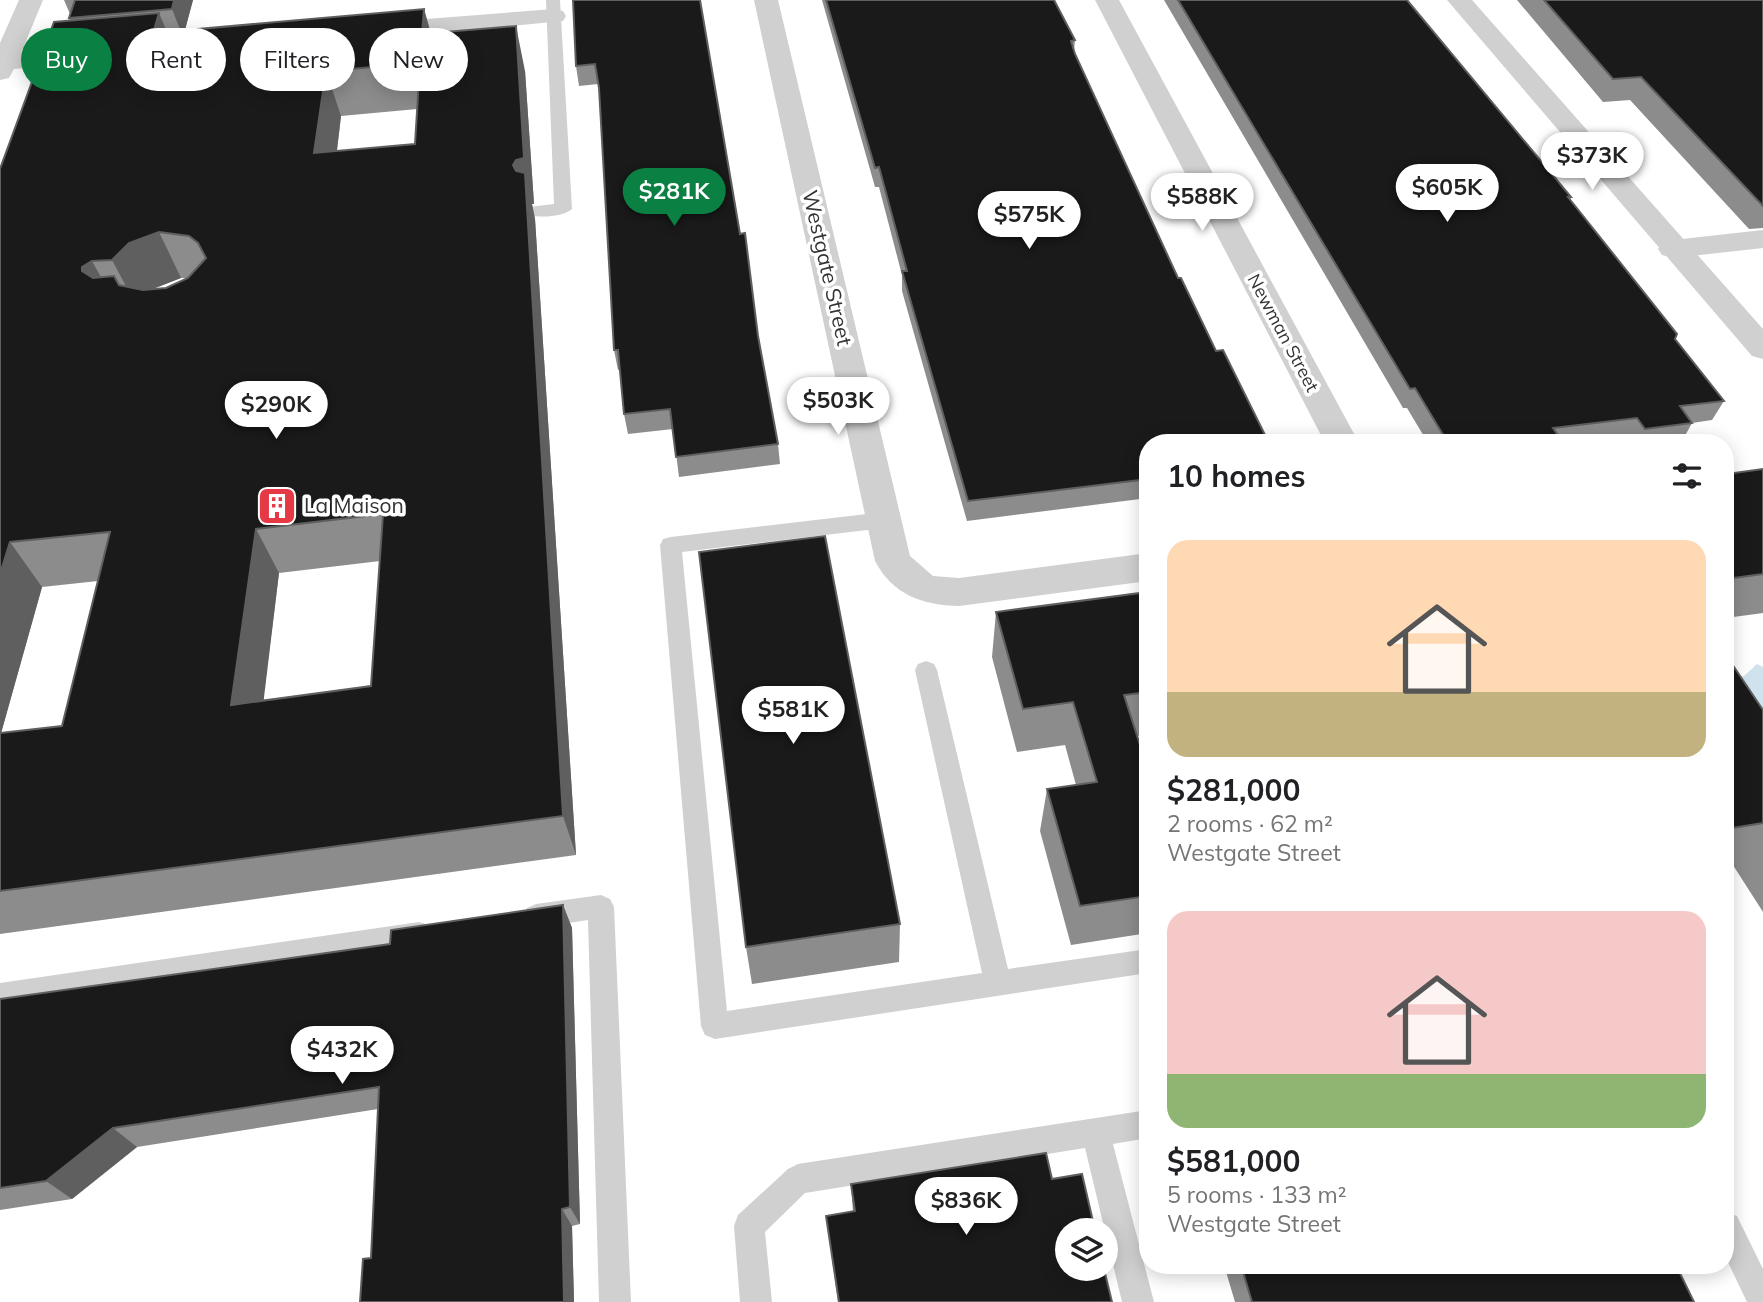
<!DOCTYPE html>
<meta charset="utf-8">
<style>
:root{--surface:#fff;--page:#f6f6f6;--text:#202124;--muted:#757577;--accent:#0b8043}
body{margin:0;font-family:Mulish,sans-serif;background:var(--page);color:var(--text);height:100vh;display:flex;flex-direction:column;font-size:26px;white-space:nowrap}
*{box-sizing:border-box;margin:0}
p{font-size:23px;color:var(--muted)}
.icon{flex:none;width:38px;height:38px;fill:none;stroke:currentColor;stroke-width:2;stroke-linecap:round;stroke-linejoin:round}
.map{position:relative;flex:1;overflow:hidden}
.details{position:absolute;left:1139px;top:434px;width:595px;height:840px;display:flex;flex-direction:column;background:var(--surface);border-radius:28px;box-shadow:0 4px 18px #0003}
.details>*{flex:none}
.banner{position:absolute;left:21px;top:28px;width:665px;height:63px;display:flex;gap:14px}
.buttons{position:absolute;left:1055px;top:1218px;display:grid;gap:14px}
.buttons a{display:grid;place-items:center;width:63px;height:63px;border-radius:50%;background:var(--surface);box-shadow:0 4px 18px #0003;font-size:35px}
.price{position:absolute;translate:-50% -60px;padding:0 16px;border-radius:24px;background:#fff;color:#222;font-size:23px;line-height:46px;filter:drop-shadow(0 2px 4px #0008)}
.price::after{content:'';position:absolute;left:50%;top:42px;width:21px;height:16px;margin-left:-10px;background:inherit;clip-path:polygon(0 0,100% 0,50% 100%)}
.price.selected{background:var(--accent);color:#fff}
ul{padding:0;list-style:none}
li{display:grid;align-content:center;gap:14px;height:371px;padding:0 28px}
li span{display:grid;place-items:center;height:217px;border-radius:21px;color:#555}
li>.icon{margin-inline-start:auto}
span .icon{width:126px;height:126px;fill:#fffc;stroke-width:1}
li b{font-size:30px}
h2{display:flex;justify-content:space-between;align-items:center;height:84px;padding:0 28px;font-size:30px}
.pill{padding:0 24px;border-radius:32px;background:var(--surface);box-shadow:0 4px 18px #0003;font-size:24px;line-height:63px}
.pill.selected{background:var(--accent);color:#fff}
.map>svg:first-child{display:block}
</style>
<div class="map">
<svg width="1763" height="1302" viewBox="0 0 1763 1302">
<rect width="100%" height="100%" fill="#fff"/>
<!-- water -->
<path fill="#cfe2ee" d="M1757 664 1763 667V721L1732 678 1744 676Z"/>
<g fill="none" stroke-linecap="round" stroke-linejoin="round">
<!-- service -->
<g fill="#d0d0d0" fill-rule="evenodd">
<path d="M546 0H560L572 209C563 217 541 218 529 215L526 211 529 207 554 204Z"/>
<path d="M884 512 891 515 895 520 891 525 884 528 682 552 727 1011 982 973 915 670 918 664 926 661 934 664 937 670 1008 969 1148 949V973L715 1039 705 1035 701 1026 660 545 663 539 671 537Z"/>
<path d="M601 895 610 899 614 907 631 1302H599L588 920 536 928 527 924 523 916 527 908 536 904Z"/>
<path d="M419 922 428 925 432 934 428 943 419 946 0 1009V983Z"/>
<path d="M1148 1110V1138L1113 1144 1154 1302H1122L1085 1148 805 1193 765 1232 772 1302H740L734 1226 738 1215 788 1169 798 1164Z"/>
<path d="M1726 1212 1737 1216 1763 1269V1302H1747L1726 1258Z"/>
</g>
<!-- minor -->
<g fill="#d0d0d0" fill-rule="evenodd">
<path d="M19 0H43L21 53 92 47 101 50 105 55 101 60 92 63 14 69 9 78 0 80V43Z"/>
<path d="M754 0H778L910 556 933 576 959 578 1148 553V581L959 606C922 605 893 595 875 561Z"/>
<path d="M1095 0H1119L1359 443H1325Z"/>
<path d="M554 9 563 11 566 16 563 21 375 39 366 36 362 31 366 26 375 23Z"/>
<path d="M1763 230V248L1673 258 1662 255 1658 249 1662 243 1673 240Z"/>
</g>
<!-- tertiary -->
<path fill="#d0d0d0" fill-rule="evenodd" d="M1447 0H1472L1763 329V359L1752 356Z"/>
</g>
<!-- wall -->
<g fill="#8c8c8c" fill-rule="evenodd">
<path d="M64 0H193L185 30 424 9 431 33 525 71 534 204H532L535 219 576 855 0 934V169L70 21 69 18 70 14ZM417 109 415 144 337 151 341 116ZM181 278H187L166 288 151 290ZM380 561 371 686 263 700 279 573ZM98 581 62 726 1 733 42 587Z"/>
<path d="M573 0 740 234 778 444 780 464 679 477 673 429 628 434 624 414 620 370H618L614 350 600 91 598 84 579 86 576 66Z"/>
<path d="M822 0H1054L1075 40 1074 51 1148 443V498L967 521 902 291V275L879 187H875Z"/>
<path d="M1164 0H1407L1571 197 1570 200 1675 339 1724 401 1712 420 1692 423 1681 443H1630L1626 437 1580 443H1428L1407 408H1403Z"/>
<path d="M1517 0H1763V228L1749 229 1630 100 1603 102Z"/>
<path d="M1763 469V613L1726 618V474Z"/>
<path d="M1148 592V734L1137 736 1148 770V933L1071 945 1040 831 1047 789 1076 785 1065 745 1017 752 992 657 996 612Z"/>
<path d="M1726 655 1763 710V912L1731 862 1726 863Z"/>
<path d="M563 905 572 928 580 1224 572 1226 574 1302H360L371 1258 378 1109 137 1147 72 1199 0 1210V999L390 944Z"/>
<path d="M900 924 899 962 752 984 746 947Z"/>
<path d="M1052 1179 1112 1302H838L826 1216 853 1212 851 1184Z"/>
<path d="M1224 1265H1676L1694 1302H1235Z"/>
</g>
<!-- shaded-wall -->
<g fill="#5f5f5f">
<path d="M174 0H193L183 37 172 9Z"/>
<path d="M424 9 436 53 422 34Z"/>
<path d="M159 13 178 58 153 33Z"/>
<path d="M516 26 525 71 534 204H532L535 219 576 855 563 816 513 165 516 160Z"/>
<path d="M326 71 341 116 331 198 314 153Z"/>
<path d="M159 232 181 278 152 289 136 305 112 260 129 243Z"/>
<path d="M92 261 117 306 82 271V267Z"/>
<path d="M256 529 279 573 258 747 231 705Z"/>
<path d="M10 542 42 587 0 737V574Z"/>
<path d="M563 905 572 928 580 1224 570 1207Z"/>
<path d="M113 1128 137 1147 72 1199 46 1181Z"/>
<path d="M562 1209 572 1226 574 1302H564Z"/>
</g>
<!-- building -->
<g fill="#1a1a1a" stroke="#5f5f5f" stroke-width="2" fill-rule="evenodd">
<path d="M75 0H174L172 9 69 18Z"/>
<path d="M573 0H700L740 234 745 233 758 336 778 444 676 457 670 409 624 414 618 350H614L599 88 595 64 576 66Z"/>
<path d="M826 0H1054L1075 40 1071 41 1075 54 1178 278H1181L1216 351 1223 350 1269 443H1148V479L968 501 902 271H907L879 167 875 168Z"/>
<path d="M1178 0H1407L1571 197H1568L1677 334 1675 339 1724 401 1680 406 1692 423 1645 429 1637 418 1553 428 1560 438 1523 443H1448L1415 388 1410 389Z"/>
<path d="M1544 0H1763V206L1641 77 1613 79Z"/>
<path d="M424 9 422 34 516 26 524 158 516 160 513 165 516 171 525 173 563 816 0 891V733L62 726 110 532 10 542 0 574V169L54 22 159 13 153 33ZM420 63 415 144 314 153 326 71ZM159 232 189 236 198 243 206 258 188 278 166 288 143 290 119 285 114 276 93 278 82 271V267L92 261 112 260 129 243ZM383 514 371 686 231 705 256 529Z"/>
<path d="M1763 469V574L1726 579V474Z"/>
<path d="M825 536 900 924 746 947 699 552Z"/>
<path d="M1148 592V692L1124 695 1148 770V896L1080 906 1047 789 1097 782 1073 702 1023 709 996 612Z"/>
<path d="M1726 655 1763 710V823L1726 829Z"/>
<path d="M563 905 570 1207 562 1209 564 1302H360L363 1259 371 1258 379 1087 113 1128 46 1181 0 1188V999L390 944 391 930Z"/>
<path d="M1046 1153 1052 1179 1082 1174 1095 1230H1068V1269H1104L1112 1302H839L826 1216 855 1211 851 1184Z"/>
<path d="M1241 1265H1676L1694 1302H1252Z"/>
</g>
<!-- icons -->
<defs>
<g id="building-square" transform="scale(2.0125)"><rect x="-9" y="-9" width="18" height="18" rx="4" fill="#e63946" stroke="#fff"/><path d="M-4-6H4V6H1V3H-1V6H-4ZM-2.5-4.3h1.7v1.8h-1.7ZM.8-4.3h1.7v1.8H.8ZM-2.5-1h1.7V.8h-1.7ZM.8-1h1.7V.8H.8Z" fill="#fff"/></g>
</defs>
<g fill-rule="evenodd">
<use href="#building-square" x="277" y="506"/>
</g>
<g text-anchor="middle" stroke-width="7" stroke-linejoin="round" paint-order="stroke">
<!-- far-street labels -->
<g font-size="18" fill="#333" stroke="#fff">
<text transform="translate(1283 333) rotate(62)" y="6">Newman Street</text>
</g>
<!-- street labels -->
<g font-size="21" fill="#333" stroke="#fff">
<text transform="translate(827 268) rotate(77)" y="7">Westgate Street</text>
</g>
<!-- poi labels -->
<g font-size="21" fill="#333" stroke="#fff" text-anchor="start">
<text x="304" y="513">La Maison</text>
</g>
</g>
</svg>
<div class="buttons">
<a><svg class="icon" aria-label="layers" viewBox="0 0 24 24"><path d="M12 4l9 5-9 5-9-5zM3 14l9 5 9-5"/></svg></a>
</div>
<b class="price" style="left:1592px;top:192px">$373K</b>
<b class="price" style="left:1447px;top:224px">$605K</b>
<b class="price selected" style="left:674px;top:228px">$281K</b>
<b class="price" style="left:1202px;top:233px">$588K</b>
<b class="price" style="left:1029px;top:251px">$575K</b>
<b class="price" style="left:838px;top:437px">$503K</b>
<b class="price" style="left:276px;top:441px">$290K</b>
<b class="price" style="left:793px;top:746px">$581K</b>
<b class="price" style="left:342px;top:1086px">$432K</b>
<b class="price" style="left:966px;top:1237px">$836K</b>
<div class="banner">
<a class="pill selected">Buy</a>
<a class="pill">Rent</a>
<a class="pill">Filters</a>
<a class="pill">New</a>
</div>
<section class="details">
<h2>10 homes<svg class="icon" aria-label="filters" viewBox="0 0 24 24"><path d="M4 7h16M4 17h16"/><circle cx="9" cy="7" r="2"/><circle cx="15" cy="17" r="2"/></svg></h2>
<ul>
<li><span style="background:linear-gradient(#ffd9b3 70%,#c2b280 0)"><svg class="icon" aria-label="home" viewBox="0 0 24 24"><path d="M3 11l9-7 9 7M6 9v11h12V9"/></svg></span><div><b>$281,000</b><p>2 rooms · 62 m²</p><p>Westgate Street</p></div></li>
<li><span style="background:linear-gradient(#f6c9c9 75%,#8fb573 0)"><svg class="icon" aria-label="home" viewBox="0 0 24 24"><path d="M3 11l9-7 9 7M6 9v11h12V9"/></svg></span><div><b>$581,000</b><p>5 rooms · 133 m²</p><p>Westgate Street</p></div></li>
</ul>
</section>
</div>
